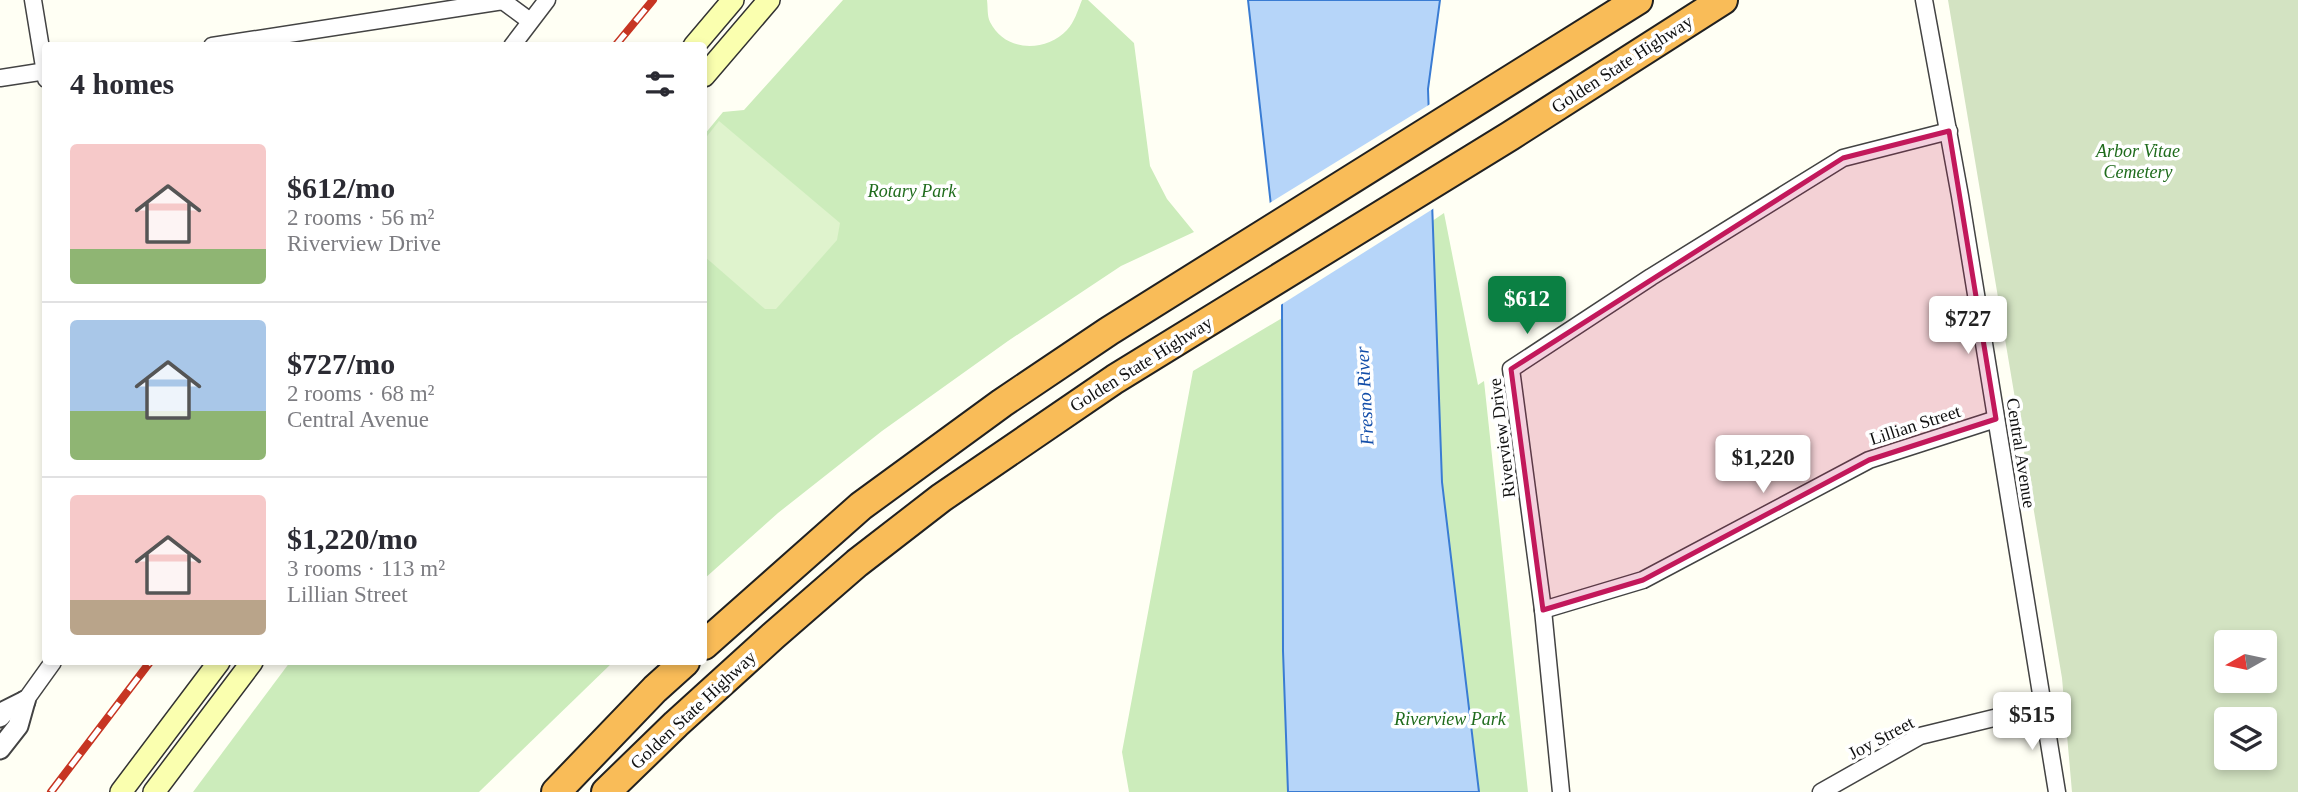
<!DOCTYPE html>
<meta charset="utf-8">
<style>
:root{--surface:#fff;--page:#f7f7f7;--text:#2b2b33;--muted:#7c7c81;--line:#e1e1e2;--accent:#0b8043}
body{margin:0;font-family:Georgia,serif;background:var(--page);color:var(--text);height:100vh;display:flex;flex-direction:column;font-size:26px;white-space:nowrap}
*{box-sizing:border-box;margin:0}
p{font-size:23px;color:var(--muted)}
.icon{flex:none;width:38px;height:38px;fill:none;stroke:currentColor;stroke-width:2;stroke-linecap:round;stroke-linejoin:round}
.map{position:relative;flex:1;overflow:hidden}
.drawer{position:absolute;left:42px;top:42px;width:665px;height:623px;display:flex;flex-direction:column;background:var(--surface);border-radius:7px;box-shadow:0 4px 10px #0003}
.drawer>*{flex:none}
.needle{width:46px;rotate:261deg}
.controls{position:absolute;left:2214px;top:630px;display:grid;gap:14px}
.controls a{display:grid;place-items:center;width:63px;height:63px;border-radius:7px;background:var(--surface);box-shadow:0 4px 10px #0003;font-size:35px}
.price{position:absolute;translate:-50% -60px;padding:0 16px;border-radius:7px;background:#fff;color:#222;font-size:23px;line-height:46px;filter:drop-shadow(0 2px 4px #0008)}
.price::after{content:'';position:absolute;left:50%;top:42px;width:21px;height:16px;margin-left:-10px;background:inherit;clip-path:polygon(0 0,100% 0,50% 100%)}
.price.current{background:var(--accent);color:#fff}
ul{padding:0;list-style:none}
li{display:flex;align-items:center;gap:21px;height:175px;padding:0 28px}
li+li{border-top:2px solid var(--line)}
li span{display:grid;place-items:center;flex:none;width:196px;height:140px;border-radius:7px;color:#555}
li>.icon{margin-inline-start:auto}
span .icon{width:84px;height:84px;fill:#fffc;stroke-width:1}
li b{font-size:30px}
h2{display:flex;justify-content:space-between;align-items:center;height:84px;padding:0 28px;font-size:30px}
.map>svg:first-child{display:block}
</style>
<div class="map">
<svg width="2298" height="792" viewBox="0 0 2298 792">
<rect width="100%" height="100%" fill="#fffff4"/>
<!-- green -->
<g fill="#ccecbb">
<path d="M843 0H987C988 7 987 16 990 22 1005 52 1045 53 1067 30 1074 23 1078 10 1082 0H1088L1134 43 1150 166 1167 199 1194 232 1121 266 1008 341 882 431 778 513 704 579V135L723 112 744 110Z"/>
<path d="M1444 213 1478 385 1484 381 1528 792H1129L1122 752 1193 371 1341 283Z"/>
<path d="M290 662H613L479 792H193Z"/>
</g>
<!-- cemetery -->
<path fill="#d3e3c2" fill-rule="evenodd" d="M1948 0H2298V792H2072L2062 678ZM2226 642H2264V681H2226ZM2226 719H2264V758H2226Z"/>
<!-- pitch -->
<path fill="#dff3cd" d="M719 121 840 223 837 240 776 309H765L704 256V140Z"/>
<!-- water -->
<path fill="#b6d5f9" stroke="#3a7cd3" stroke-width="2" d="M1248 0H1440L1428 89 1442 482 1479 792H1288L1283 651 1282 304Z"/>
<!-- pier -->
<path fill="#fffff4" d="M1432 103 1436 207 1279 306 1268 204Z"/>
<g fill="none" stroke-linecap="round" stroke-linejoin="round">
<!-- minor casing -->
<g stroke="#434343" stroke-width="19">
<g id="minor">
<path d="M33 0 46 79"/>
<path d="M1924 0 1960 196 2057 792"/>
<path d="M212 46 503 1 530 21"/>
<path d="M512 46 547 0"/>
<path d="M0 78 46 71"/>
<path d="M1543 610 1643 580 1869 460 1996 419"/>
<path d="M25 701 53 662"/>
<path d="M1561 792 1543 610 1511 369 1651 277 1843 158 1949 131"/>
<path d="M1821 792 1920 736 2043 706"/>
</g>
</g>
<!-- tertiary casing -->
<g stroke="#434343" stroke-width="23">
<g id="tertiary">
<path d="M0 717 5 711 25 701"/>
<path d="M0 749 18 726 25 701"/>
</g>
</g>
<!-- secondary casing -->
<g stroke="#323232" stroke-width="24">
<g id="secondary">
<path d="M694 46 733 0"/>
<path d="M704 76 769 0"/>
<path d="M121 792 219 662"/>
<path d="M154 792 252 662"/>
</g>
</g>
<!-- motorway casing -->
<g stroke="#212121" stroke-width="32">
<g id="motorway">
<path d="M704 645 861 506 1002 403 1109 331 1638 0"/>
<path d="M556 792 655 689 685 662"/>
<path d="M606 792 676 724 773 636 857 563 941 498 1115 379 1510 136 1723 0"/>
</g>
</g>
<!-- minor -->
<use href="#minor" stroke="#fff" stroke-width="16"/>
<!-- tertiary -->
<use href="#tertiary" stroke="#fff" stroke-width="19"/>
<!-- secondary -->
<use href="#secondary" stroke="#faffaf" stroke-width="21"/>
<!-- motorway -->
<use href="#motorway" stroke="#f9bc58" stroke-width="28"/>
<!-- rail casing -->
<g stroke="#c73522" stroke-width="8">
<g id="rail">
<path d="M615 46 653 0"/>
<path d="M51 792 150 662"/>
</g>
</g>
<!-- rail -->
<use href="#rail" stroke="#fff" stroke-width="5" stroke-dasharray="16" stroke-linecap="butt"/>
</g>
<!-- marked area -->
<path fill="#c2185b" fill-opacity="0.2" stroke="#c2185b" stroke-width="5" stroke-linejoin="round" d="M1949 131 1996 419 1869 460 1643 580 1543 610 1511 369 1843 158Z"/>
<g text-anchor="middle" stroke-width="7" stroke-linejoin="round" paint-order="stroke">
<!-- street labels -->
<g font-size="18" fill="#101010" stroke="#fff">
<text transform="translate(1622 64) rotate(-33)" y="6">Golden State Highway</text>
<text transform="translate(1141 364) rotate(-32)" y="6">Golden State Highway</text>
<text transform="translate(1915 425) rotate(-18)" y="6">Lillian Street</text>
<text transform="translate(1502 438) rotate(-97)" y="6">Riverview Drive</text>
<text transform="translate(2021 453) rotate(81)" y="6">Central Avenue</text>
<text transform="translate(693 710) rotate(-43)" y="6">Golden State Highway</text>
<text transform="translate(1881 738) rotate(-28)" y="6">Joy Street</text>
</g>
<!-- park labels -->
<g font-size="18" font-style="italic" fill="#206c1d" stroke="#fff">
<text x="2138" y="157">Arbor Vitae<tspan x="2138" dy="21">Cemetery</tspan></text>
<text x="912" y="197">Rotary Park</text>
<text x="1450" y="725">Riverview Park</text>
</g>
<!-- water labels -->
<g font-size="19" font-style="italic" fill="#134ea9" stroke="#fff">
<text transform="translate(1364 396) rotate(-93)" y="7">Fresno River</text>
</g>
</g>
</svg>
<div class="controls">
<a><svg class="needle" viewBox="-14 -14 28 28"><path d="M0-13l5 13h-10z" fill="#e53935"/><path d="M0 13l5-13h-10z" fill="#7c7c81"/></svg></a>
<a><svg class="icon" aria-label="layers" viewBox="0 0 24 24"><path d="M12 4l9 5-9 5-9-5zM3 14l9 5 9-5"/></svg></a>
</div>
<b class="price current" style="left:1527px;top:336px">$612</b>
<b class="price" style="left:1968px;top:356px">$727</b>
<b class="price" style="left:1763px;top:495px">$1,220</b>
<b class="price" style="left:2032px;top:752px">$515</b>
<section class="drawer">
<h2>4 homes<svg class="icon" aria-label="filters" viewBox="0 0 24 24"><path d="M4 7h16M4 17h16"/><circle cx="9" cy="7" r="2"/><circle cx="15" cy="17" r="2"/></svg></h2>
<ul>
<li><span style="background:linear-gradient(#f6c9c9 75%,#8fb573 0)"><svg class="icon" aria-label="home" viewBox="0 0 24 24"><path d="M3 11l9-7 9 7M6 9v11h12V9"/></svg></span><div><b>$612/mo</b><p>2 rooms · 56 m²</p><p>Riverview Drive</p></div></li>
<li><span style="background:linear-gradient(#a9c7e8 65%,#8fb573 0)"><svg class="icon" aria-label="home" viewBox="0 0 24 24"><path d="M3 11l9-7 9 7M6 9v11h12V9"/></svg></span><div><b>$727/mo</b><p>2 rooms · 68 m²</p><p>Central Avenue</p></div></li>
<li><span style="background:linear-gradient(#f6c9c9 75%,#b9a48a 0)"><svg class="icon" aria-label="home" viewBox="0 0 24 24"><path d="M3 11l9-7 9 7M6 9v11h12V9"/></svg></span><div><b>$1,220/mo</b><p>3 rooms · 113 m²</p><p>Lillian Street</p></div></li>
</ul>
</section>
</div>
